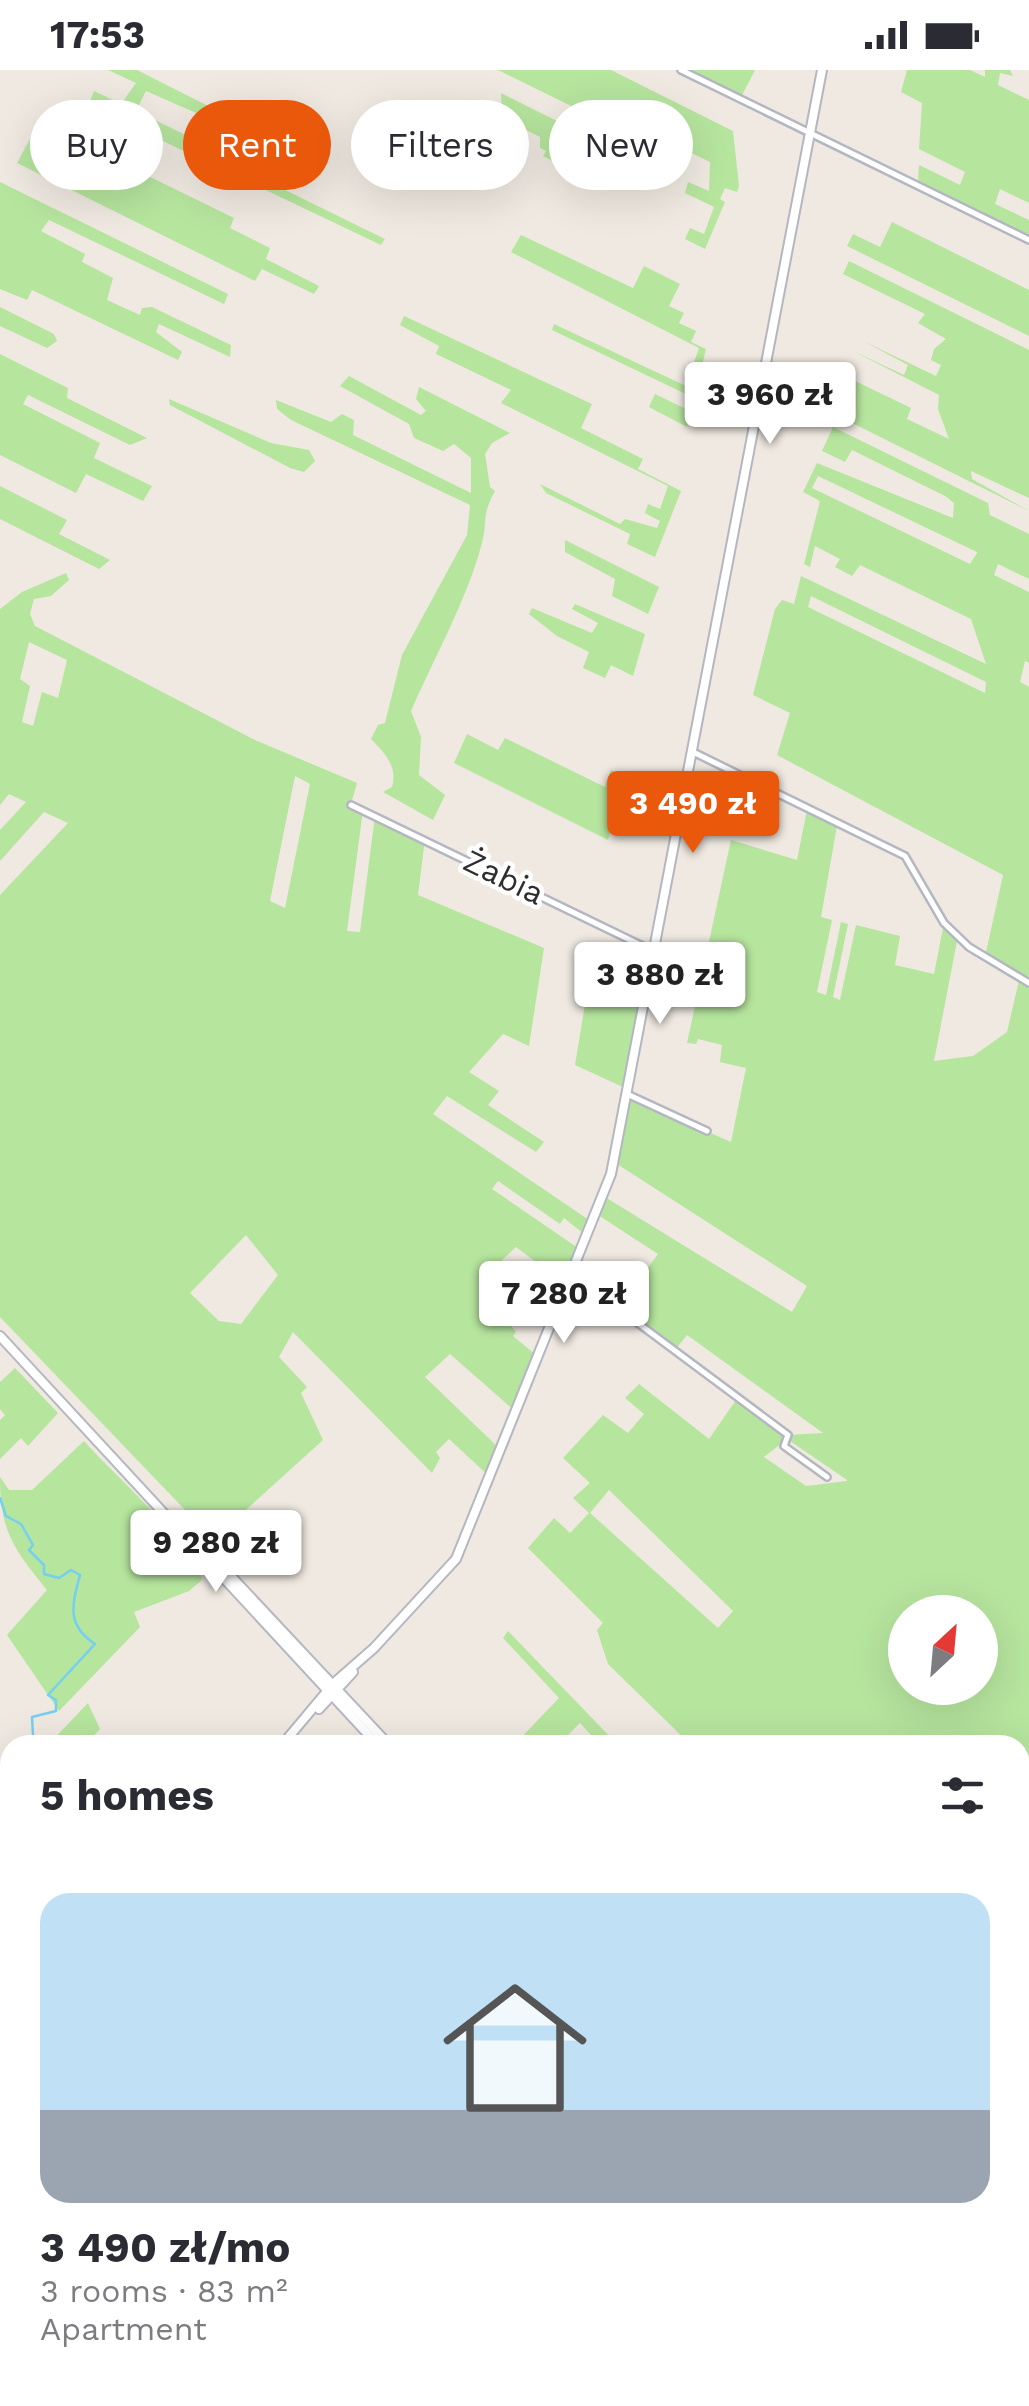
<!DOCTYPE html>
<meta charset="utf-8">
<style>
:root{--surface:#fff;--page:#f2f2f3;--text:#2b2b33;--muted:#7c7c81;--accent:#ea580c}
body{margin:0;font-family:"Work Sans",sans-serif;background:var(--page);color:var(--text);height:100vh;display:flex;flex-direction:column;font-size:38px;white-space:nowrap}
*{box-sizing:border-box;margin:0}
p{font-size:32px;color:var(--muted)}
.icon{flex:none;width:55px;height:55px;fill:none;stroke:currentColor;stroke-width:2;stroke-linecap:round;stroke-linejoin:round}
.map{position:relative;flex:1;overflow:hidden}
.sheet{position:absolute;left:0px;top:1665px;width:1030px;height:672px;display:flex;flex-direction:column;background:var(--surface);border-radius:30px 30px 0 0;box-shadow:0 10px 40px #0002}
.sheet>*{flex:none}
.top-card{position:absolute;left:30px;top:30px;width:970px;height:90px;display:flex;gap:20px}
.needle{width:65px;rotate:26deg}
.tools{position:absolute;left:888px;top:1525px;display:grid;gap:20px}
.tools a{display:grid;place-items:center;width:110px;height:110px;border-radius:50%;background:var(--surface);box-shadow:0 10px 40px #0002;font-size:50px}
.price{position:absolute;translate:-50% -85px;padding:0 22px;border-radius:10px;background:#fff;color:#222;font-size:32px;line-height:65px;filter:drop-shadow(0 2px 5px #0008)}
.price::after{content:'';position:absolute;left:50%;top:60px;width:30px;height:22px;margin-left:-15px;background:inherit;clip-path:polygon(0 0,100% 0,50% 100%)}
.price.selected{background:var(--accent);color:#fff}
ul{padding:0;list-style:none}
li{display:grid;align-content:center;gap:20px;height:530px;padding:0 40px}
li span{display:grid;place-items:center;height:310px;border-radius:30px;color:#555}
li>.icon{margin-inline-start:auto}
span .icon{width:180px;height:180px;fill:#fffc;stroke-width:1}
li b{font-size:42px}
h2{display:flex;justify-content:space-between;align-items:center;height:120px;padding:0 40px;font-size:42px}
.chip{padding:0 35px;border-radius:45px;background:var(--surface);box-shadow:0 10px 40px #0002;font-size:35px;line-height:90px}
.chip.selected{background:var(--accent);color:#fff}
.status{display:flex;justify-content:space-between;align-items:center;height:70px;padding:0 50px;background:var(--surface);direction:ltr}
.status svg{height:28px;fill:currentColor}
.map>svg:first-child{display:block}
</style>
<div class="status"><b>17:53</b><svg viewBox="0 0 49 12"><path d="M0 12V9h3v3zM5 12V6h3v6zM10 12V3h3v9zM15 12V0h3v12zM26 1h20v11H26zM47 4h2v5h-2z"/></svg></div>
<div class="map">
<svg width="1029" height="2336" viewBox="0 0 1029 2336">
<rect width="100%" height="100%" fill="#efe9e1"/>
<!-- green -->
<g fill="#b6e59e" fill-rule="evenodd">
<path d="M108 0H137L226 45 221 54 146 21 136 41 277 109V116L385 169 381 175 100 41 86 73 89 77 234 148 230 158 270 178 266 189 319 216 314 224 262 199 255 211 17 93 38 54 74 71 94 21 121 34 136 13Z"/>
<path d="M498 0H611L733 61 739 116 737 122 725 118 720 129 725 132 705 179 685 169 690 158 704 164 714 137 685 123 688 112 709 121 710 92 605 41 602 51Z"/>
<path d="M681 0H755L740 29Z"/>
<path d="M907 0H970L985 7V0H1010L1013 6 1000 3 998 15 1029 30V133L1000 119 995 134 1029 150V167L918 111 919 95 960 115 965 102 919 79 922 33 901 22Z"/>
<path d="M501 23 661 103 660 112 627 96 620 108 573 85 570 99 543 86 546 81 540 78V67L502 48Z"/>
<path d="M0 112 228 224 224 234 49 150 41 161 85 184 82 192 113 208 107 230 140 245 142 238 152 237 231 275 230 287 159 254 156 262 182 282 178 290 32 220 27 230 0 219Z"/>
<path d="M892 152 1029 220V266L847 176 853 164 880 177Z"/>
<path d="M521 165 633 218 644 196 680 214 669 236 684 243 679 253 696 261 691 272 706 279 687 357 649 337 655 324 686 339 688 325 552 260 554 254 686 316 699 278 511 182Z"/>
<path d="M849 191 1029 280V428L971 401 972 409 1029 441 838 346 853 310 911 338 907 349 949 369 938 339 939 325 853 281 904 305 908 295 863 271 936 306 941 295 931 290 934 279 946 269 918 253 925 244 843 204Z"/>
<path d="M0 237 54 264 57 271 47 278 0 256Z"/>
<path d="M404 246 592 334 581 358 643 389 638 399 681 421 655 487 627 474 630 464 546 423 540 414 620 454 625 449 657 458 660 451 645 443 648 434 660 439 668 416 501 333 511 320 436 284 439 276 400 255Z"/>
<path d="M0 284 68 318 67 328 147 368 130 375 28 325 23 334 100 373 94 388 152 416 143 431 86 404 76 423 0 385Z"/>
<path d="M349 306 421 345 426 341 416 329 419 317 510 363 492 373 485 384 490 417 495 421C481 446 488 450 482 473 466 532 435 586 411 641L421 667 419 705 445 725 433 750 383 722 392 717C398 697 385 683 371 669L378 655 385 653 402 585 467 465 470 435 291 350 277 339 276 330 331 352 342 344 354 350 353 365 471 423V388L454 374 443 381 414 368 409 354 340 316Z"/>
<path d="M169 329 271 373 309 380 315 391 304 402 290 398 170 335Z"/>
<path d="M833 357 988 433 990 445 1029 464V509L998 494 994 505 1029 522V593L1025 591 1020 612 1029 617V2077L1020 2091V1675H691L608 1594 597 1560 603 1553 528 1478 554 1448 570 1463 589 1443 573 1428 590 1413 563 1388 603 1345 628 1363 644 1344 625 1328 639 1314 709 1369 738 1327 788 1365 823 1363 687 1265 675 1280 618 1238 658 1184 598 1145 605 1127 792 1242 807 1216 617 1094 631 1028 731 1072 746 998 720 992 722 975 698 969 696 974 687 973 731 770 797 790 808 735 838 750 821 847 832 850 817 922 826 925 841 852 848 854 833 927 840 930 856 855 900 866 895 895 934 904 944 853 958 866 934 991 973 986 1007 962 1020 906 985 887 1003 805 777 685 790 643 753 625 775 539 782 530 794 534 801 506 986 594 971 549 860 495 852 506 835 497 840 489 815 476 810 497 804 494 820 431 803 422 817 393 953 448 954 433 945 426 852 380 845 392 822 381ZM818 406 977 482V483L970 494 812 418ZM811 526 986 612 985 623 808 537ZM787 1369 847 1410V1411L806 1416 764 1387ZM609 1420 733 1541 718 1558 590 1443ZM905 1542H980V1618H905Z"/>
<path d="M0 416 67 450 59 464 110 490 99 499 0 449Z"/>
<path d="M565 470 659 517 648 544 612 526 615 509 565 482Z"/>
<path d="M66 503 69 510 51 526 34 529 30 544 35 556 255 670 357 713 351 734 363 740 347 861 360 862 375 746 425 769 418 825 544 878 529 976 503 964 469 1002 499 1021 488 1035 544 1072 536 1082 447 1026 433 1044 589 1150 583 1163 564 1148 560 1154 498 1111 492 1119 578 1178 565 1214 516 1177 500 1192 555 1238 550 1252 541 1246 536 1256 510 1236 504 1247 516 1262 513 1266 537 1286 517 1343 450 1284 425 1307 501 1380 490 1407 449 1369 436 1382 440 1388 432 1403 293 1262 279 1287 307 1317 301 1323 323 1370 227 1457 239 1483 236 1493 0 1247V825L68 753 44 742 0 791V760L26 732 9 724 0 735V539L22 522ZM29 572 67 590 58 628 42 622 33 656 22 652 30 616 20 609ZM295 706 310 714 285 838 270 831ZM246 1165 278 1205 241 1254 219 1251 190 1223Z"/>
<path d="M575 534 645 564 633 606 611 595 605 608 583 598 589 582 557 566 529 544 532 538 592 563 598 553 572 539Z"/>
<path d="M467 664 498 680 505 668 605 717 611 700 625 707 608 770 454 693Z"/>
<path d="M588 916 645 926 625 1018 575 995Z"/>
<path d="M15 1298 58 1343 28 1376 21 1368 0 1389V1350L5 1345 0 1339V1312Z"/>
<path d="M84 1371C110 1401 196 1477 202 1510L189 1521 134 1542 140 1557 59 1641 7 1565 47 1520C14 1479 0 1462 0 1407L9 1420H32Z"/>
<path d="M508 1561 618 1675H600L580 1653 558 1675H514L559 1628 503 1568Z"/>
<path d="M88 1633 100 1659 90 1670 93 1675H48Z"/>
<path d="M0 2188 10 2194V2328H155L172 2336H21L0 2325Z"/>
<path d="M191 2328H452L469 2336H194Z"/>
<path d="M735 2328H930L923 2336H740Z"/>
</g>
<!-- cemetery -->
<path fill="#c8d9b8" d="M452 2328H577L573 2336H469Z"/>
<!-- water -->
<path fill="#75cff0" d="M1029 2077V2336H923L930 2328H1020V2091Z"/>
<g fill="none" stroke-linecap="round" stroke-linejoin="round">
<!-- stream -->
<g stroke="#75cff0" stroke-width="2.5">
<path d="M0 1428 6 1446 21 1454 33 1475 29 1480 44 1495V1504L59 1508 71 1500 80 1505C72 1535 66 1555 95 1574L48 1625 56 1630V1641L32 1647 33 1666 27 1675H20"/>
<path d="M10 1700V1706"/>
<path d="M0 2065 10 2044"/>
</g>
<!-- street casing -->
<g stroke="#b4b7c1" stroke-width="10">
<g id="street">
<path d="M681 0 1029 170"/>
<path d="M693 682 905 786 944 853 969 877 1029 913"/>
<path d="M351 735 653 881"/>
<path d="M627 1024 707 1061"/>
<path d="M572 1204 788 1365 784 1376 827 1407"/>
<path d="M0 1881 10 1870"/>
</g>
</g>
<!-- secondary casing -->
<g stroke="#b4b7c1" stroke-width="12">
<g id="secondary">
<path d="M0 1266 378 1675"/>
<path d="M228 1503 389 1675"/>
<path d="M319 1639 353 1602"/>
<path d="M282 1675 334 1613 374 1578 456 1489 611 1104 822 0"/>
<path d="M0 1813 10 1838"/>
<path d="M0 2123 10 2119"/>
<path d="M187 2328 190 2336"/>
<path d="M587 2328 604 2336"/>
<path d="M726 2328 732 2336"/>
<path d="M614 2336 622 2328"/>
</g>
</g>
<!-- street -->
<use href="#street" stroke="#fff" stroke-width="5"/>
<!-- secondary -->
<use href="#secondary" stroke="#fff" stroke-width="8"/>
</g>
<g text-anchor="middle" stroke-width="9" stroke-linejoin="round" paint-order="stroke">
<!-- street labels -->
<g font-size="32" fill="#2e2e2e" stroke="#fff">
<text transform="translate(504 807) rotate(26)" y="11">Żabia</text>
</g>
</g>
</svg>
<div class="tools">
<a><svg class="needle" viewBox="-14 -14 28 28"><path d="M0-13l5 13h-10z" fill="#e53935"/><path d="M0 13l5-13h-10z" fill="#7c7c81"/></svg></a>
</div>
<b class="price" style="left:770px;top:377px">3 960 zł</b>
<b class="price selected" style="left:693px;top:786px">3 490 zł</b>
<b class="price" style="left:660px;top:957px">3 880 zł</b>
<b class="price" style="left:564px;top:1276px">7 280 zł</b>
<b class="price" style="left:216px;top:1525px">9 280 zł</b>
<div class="top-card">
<a class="chip">Buy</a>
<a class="chip selected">Rent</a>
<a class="chip">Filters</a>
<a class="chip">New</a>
</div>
<section class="sheet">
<h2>5 homes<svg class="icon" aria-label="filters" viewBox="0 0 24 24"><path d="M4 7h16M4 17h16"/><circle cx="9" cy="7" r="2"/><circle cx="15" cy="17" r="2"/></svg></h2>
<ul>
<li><span style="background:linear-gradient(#bfe0f5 70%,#9aa5b1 0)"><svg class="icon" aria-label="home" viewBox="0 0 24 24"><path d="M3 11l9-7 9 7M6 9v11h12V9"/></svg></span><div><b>3 490 zł/mo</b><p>3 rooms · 83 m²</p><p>Apartment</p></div></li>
</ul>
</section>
</div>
